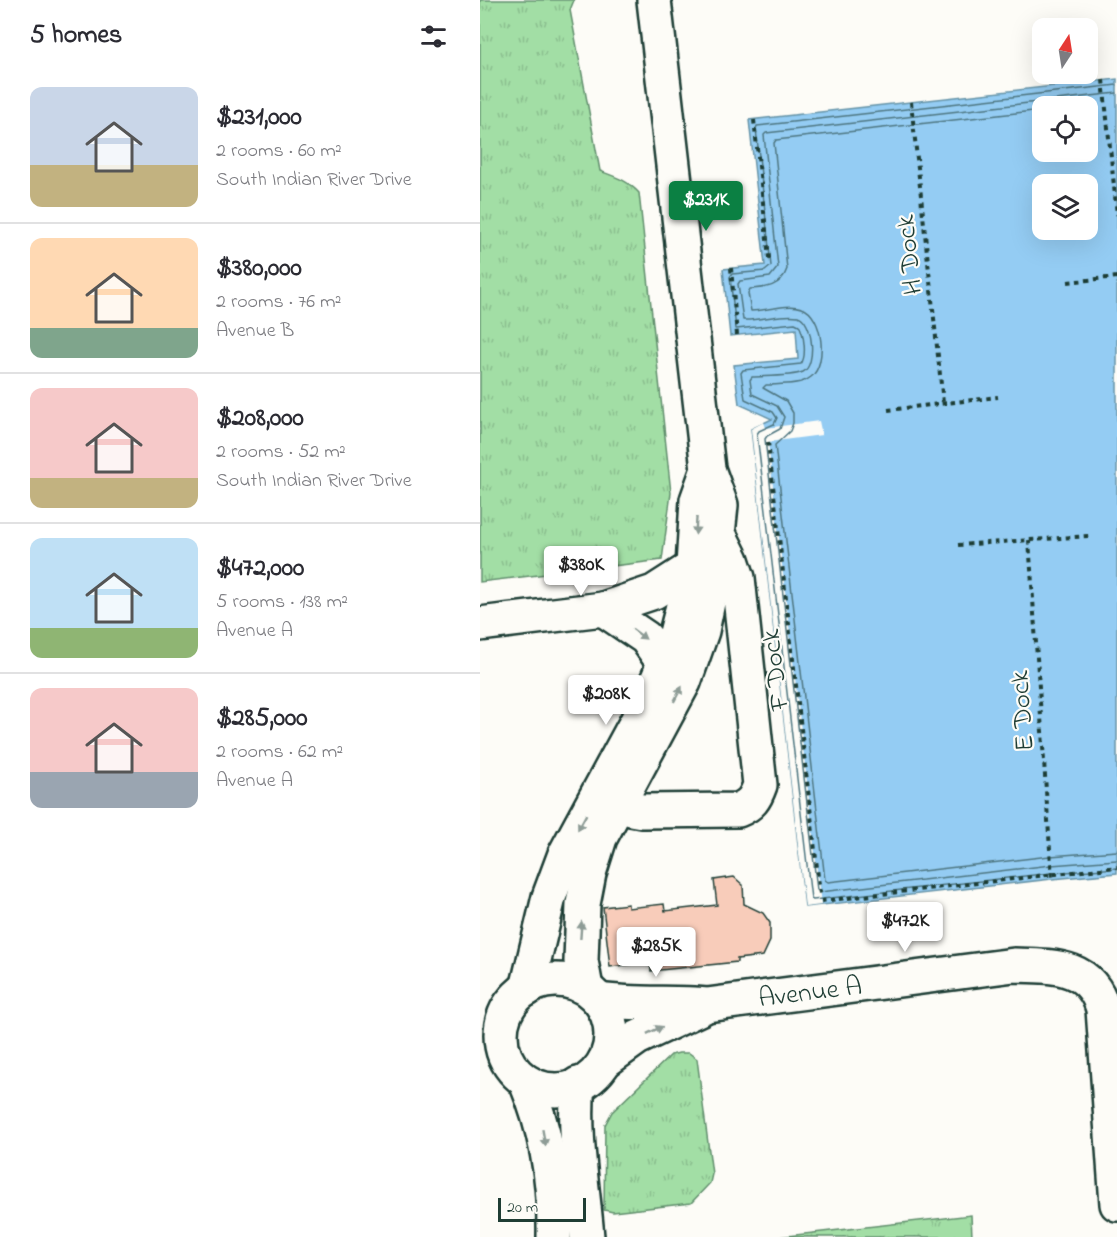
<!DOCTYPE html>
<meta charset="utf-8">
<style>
:root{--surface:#fff;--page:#f7f7f7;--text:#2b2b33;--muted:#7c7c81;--line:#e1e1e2;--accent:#0b8043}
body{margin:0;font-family:"Indie Flower",sans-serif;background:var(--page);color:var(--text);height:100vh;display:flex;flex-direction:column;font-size:22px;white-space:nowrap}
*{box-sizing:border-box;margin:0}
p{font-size:20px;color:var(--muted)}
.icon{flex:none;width:33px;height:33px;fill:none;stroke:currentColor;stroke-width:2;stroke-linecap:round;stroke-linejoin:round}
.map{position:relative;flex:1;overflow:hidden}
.side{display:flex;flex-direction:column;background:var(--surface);width:480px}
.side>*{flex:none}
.needle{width:39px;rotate:12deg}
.fabs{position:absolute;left:552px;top:18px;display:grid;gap:12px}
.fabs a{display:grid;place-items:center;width:66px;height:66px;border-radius:12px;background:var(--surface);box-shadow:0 6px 24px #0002;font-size:30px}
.scale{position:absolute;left:18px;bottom:15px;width:88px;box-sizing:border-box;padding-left:6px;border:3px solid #1f3d34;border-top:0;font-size:16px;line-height:21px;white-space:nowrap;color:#1f3d34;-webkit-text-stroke:4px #fdfcf7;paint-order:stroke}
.price{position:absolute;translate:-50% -51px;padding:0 14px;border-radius:6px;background:#fff;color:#222;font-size:20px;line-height:39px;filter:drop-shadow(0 2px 3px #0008)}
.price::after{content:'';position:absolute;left:50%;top:36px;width:18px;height:14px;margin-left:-9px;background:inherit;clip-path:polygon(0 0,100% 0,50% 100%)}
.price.active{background:var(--accent);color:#fff}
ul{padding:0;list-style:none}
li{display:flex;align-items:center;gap:18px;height:150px;padding:0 30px}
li+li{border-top:2px solid var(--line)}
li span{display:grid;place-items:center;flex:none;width:168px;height:120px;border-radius:12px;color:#555}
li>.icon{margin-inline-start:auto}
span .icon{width:72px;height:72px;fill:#fffc;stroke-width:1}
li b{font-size:26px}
h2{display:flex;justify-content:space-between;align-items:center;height:72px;padding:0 30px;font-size:26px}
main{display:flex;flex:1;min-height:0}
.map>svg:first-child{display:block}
</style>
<main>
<section class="side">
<h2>5 homes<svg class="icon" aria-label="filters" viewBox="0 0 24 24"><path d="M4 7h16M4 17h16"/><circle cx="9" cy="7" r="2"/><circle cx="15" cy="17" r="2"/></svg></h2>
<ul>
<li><span style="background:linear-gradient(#c9d6e8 65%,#c2b280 0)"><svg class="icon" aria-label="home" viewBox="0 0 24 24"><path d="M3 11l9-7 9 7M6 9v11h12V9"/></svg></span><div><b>$231,000</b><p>2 rooms · 60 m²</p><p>South Indian River Drive</p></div></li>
<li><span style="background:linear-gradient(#ffd9b3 75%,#7fa58c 0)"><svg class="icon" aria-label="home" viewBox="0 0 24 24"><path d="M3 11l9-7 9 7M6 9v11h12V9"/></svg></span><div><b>$380,000</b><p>2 rooms · 76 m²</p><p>Avenue B</p></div></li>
<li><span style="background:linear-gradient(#f6c9c9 75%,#c2b280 0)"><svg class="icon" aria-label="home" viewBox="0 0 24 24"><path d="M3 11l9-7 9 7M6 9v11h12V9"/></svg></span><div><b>$208,000</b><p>2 rooms · 52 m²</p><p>South Indian River Drive</p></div></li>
<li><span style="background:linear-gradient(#bfe0f5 75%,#8fb573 0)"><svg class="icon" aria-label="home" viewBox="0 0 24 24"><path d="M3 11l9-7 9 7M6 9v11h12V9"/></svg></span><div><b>$472,000</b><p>5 rooms · 138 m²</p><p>Avenue A</p></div></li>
<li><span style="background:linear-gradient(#f6c9c9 70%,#9aa5b1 0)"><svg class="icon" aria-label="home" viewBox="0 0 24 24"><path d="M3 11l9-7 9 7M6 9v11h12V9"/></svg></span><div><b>$285,000</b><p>2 rooms · 62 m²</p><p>Avenue A</p></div></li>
</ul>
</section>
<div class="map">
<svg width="637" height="1237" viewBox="0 0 637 1237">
<defs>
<pattern id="grass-tufts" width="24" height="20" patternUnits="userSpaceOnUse" patternTransform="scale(1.5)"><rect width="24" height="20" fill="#a2dea5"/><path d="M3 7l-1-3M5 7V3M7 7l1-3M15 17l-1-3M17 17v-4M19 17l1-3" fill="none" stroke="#8bbf8f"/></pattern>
</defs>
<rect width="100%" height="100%" fill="#fdfcf7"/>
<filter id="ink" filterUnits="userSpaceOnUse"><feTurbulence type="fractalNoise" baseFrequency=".0167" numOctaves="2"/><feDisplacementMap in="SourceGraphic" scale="12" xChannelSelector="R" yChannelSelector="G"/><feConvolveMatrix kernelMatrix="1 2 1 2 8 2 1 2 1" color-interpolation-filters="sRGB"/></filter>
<g filter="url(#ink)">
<!-- grass -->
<g fill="url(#grass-tufts)" stroke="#608e6c" stroke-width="1.5">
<path d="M0 0H94L90 10 120 171C136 177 147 180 159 193L191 493 182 560 0 582Z"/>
<path d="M199 1053H209L217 1059 232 1174 230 1183 211 1203 133 1212 124 1210 125 1125 132 1112 191 1055Z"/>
<path d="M491 1215 492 1237H298Z"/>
</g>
<!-- water -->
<path fill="#94ccf3" stroke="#6593a7" stroke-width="1.5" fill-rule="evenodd" d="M637 79V873L572 879 325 907 271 429 292 419 259 404 254 365 318 359 316 329 250 336 243 269 285 265 269 120ZM562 106H608V152H562ZM562 184H608V230H562Z"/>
<!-- pier -->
<path fill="#fdfcf7" d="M339 421 342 435 288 442 341 905 325 907 271 429 284 422 286 428Z"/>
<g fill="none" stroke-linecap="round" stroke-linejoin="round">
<!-- shore -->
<g stroke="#4e7680" stroke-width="1.5">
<path d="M637 85 277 126 276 129 291 266 285 271 252 274 250 277 256 329 315 323 319 325C324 334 327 356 321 364L263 370 261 373 265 399 293 412 297 418 294 424 279 431 277 434 331 899 333 900 572 873 637 868"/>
<path d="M637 93 286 133 284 135 298 267 290 277 260 281 258 284 263 320C279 321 302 313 318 316 333 320 337 365 323 372 311 377 286 376 272 377L270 380 272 394 297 406 304 417 300 429 287 436 285 439 337 890 340 892 571 865 637 860"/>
<path d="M562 110 296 140 294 143 307 269C301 287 286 288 270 289L268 293 271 311C286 311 307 303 322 308 343 315 348 364 331 377 320 386 299 384 286 385L283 388 306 401 313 413V423L310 431 295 445 345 880 348 882 570 856 637 851"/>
</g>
</g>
<!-- building -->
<path fill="#f8ccba" stroke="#1f3d34" stroke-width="1.5" d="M254 877 263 885 264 904 283 913 290 923V941L283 956 257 959V962L171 971 170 962 130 967 123 907 148 904V908L184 904 185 911 237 905 234 880Z"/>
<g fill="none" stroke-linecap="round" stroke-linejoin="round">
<!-- minor casing -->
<g stroke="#1f3d34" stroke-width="38">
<g id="minor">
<path d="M0 624 123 609"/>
<path d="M185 665 166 638 123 609 174 592 213 567"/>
<path d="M120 794 151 809 162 811 258 810C271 805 275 799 280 785L258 578 252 560 240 536"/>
<circle cx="76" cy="1035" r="55"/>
<path d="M106 988 101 961 103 904 109 873 120 838 204 682 222 631 234 573 241 505 228 469 174 0"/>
<path d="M47 989 69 897 85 854 170 697 194 641 213 567 217 500 228 469"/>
<path d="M120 1000C156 1005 191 1002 227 1005L534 965C573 966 611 964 623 1009L637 1204"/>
<path d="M125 1061 157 1038 223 1007"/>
<path d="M46 1082C66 1130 75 1185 74 1237"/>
<path d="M98 1084C93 1135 103 1186 107 1237"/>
</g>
</g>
<!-- path -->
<g stroke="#1f3d34" stroke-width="4" stroke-dasharray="4.5 4.5" stroke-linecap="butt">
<path d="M623 80 637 215"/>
<path d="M431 102 463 403"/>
<path d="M274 120 289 258H284"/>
<path d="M251 268 257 335"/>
<path d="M588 282 637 277"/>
<path d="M408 410 518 397"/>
<path d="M288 442 340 894"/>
<path d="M549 540 572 879"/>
<path d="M478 545 609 536"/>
<path d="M341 901 637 867"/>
</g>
<!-- minor -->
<use href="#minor" stroke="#fdfcf7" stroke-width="33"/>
</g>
<!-- one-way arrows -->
<defs><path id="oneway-solid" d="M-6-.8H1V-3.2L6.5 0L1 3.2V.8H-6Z" transform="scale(1.5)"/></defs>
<g fill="#8e9c96">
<use href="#oneway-solid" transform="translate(216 526) rotate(94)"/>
<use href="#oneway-solid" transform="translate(159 634) rotate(37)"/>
<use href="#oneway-solid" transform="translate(198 694) rotate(-62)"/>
<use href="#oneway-solid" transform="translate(102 822) rotate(119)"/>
<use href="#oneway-solid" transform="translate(101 930) rotate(-86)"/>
<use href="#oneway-solid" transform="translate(175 1030) rotate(-25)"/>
<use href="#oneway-solid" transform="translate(64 1138) rotate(80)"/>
</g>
</g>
<g text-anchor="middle" stroke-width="4.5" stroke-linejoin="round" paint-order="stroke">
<!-- street labels -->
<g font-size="27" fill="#1f3d34" stroke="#fdfcf7">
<text transform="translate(428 255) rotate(-96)" y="9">H Dock</text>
<text transform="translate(294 670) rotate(-97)" y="9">F Dock</text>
<text transform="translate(541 711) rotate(-94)" y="9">E Dock</text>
<text transform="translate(330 991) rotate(-7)" y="9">Avenue A</text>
</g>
</g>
</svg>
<div class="fabs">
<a><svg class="needle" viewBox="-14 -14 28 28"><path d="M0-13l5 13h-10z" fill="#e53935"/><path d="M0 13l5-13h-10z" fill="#7c7c81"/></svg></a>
<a><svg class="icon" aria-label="locate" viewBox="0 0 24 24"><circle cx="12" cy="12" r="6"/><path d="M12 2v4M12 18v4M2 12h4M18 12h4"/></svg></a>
<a><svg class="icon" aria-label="layers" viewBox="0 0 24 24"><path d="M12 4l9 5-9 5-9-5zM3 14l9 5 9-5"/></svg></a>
</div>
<div class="scale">20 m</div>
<b class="price active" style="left:226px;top:232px">$231K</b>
<b class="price" style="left:101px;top:597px">$380K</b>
<b class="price" style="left:126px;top:726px">$208K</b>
<b class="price" style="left:425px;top:953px">$472K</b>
<b class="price" style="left:176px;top:978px">$285K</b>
</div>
</main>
